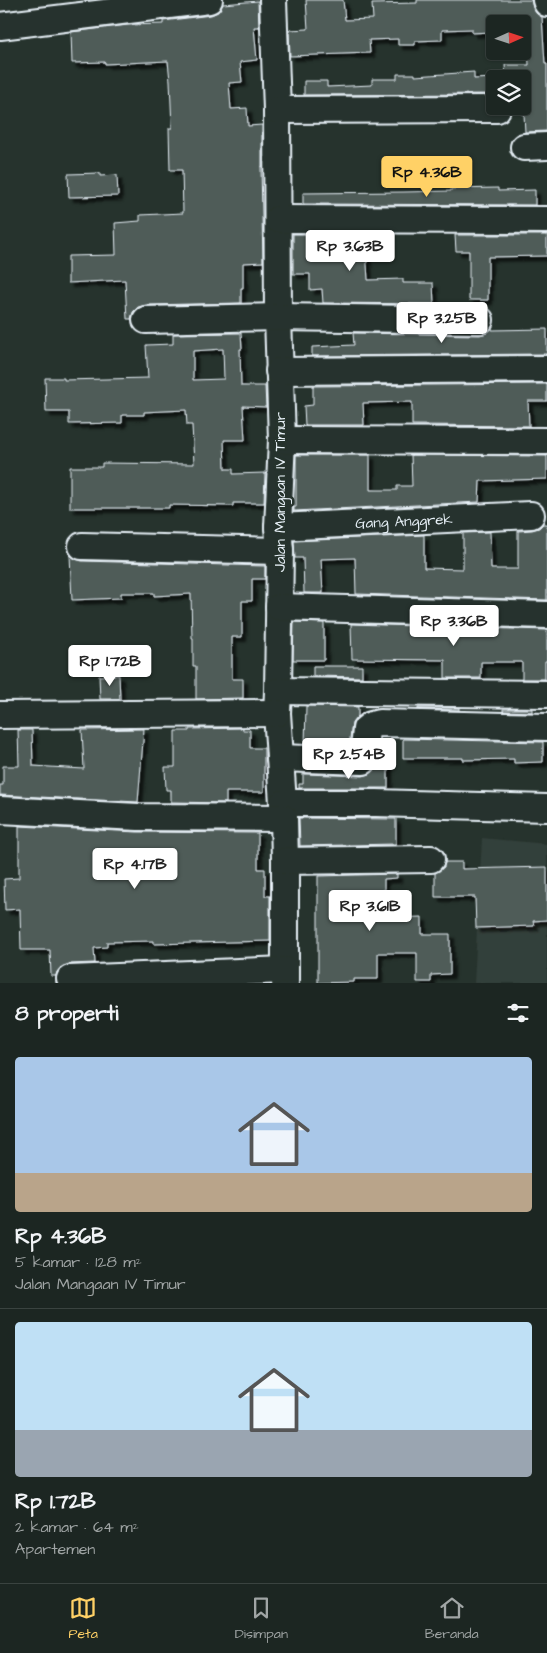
<!DOCTYPE html>
<html lang="id">
<meta charset="utf-8">
<style>
:root{--surface:#1c2622;--page:#29322f;--text:#f1f3f6;--muted:#a0a5a5;--line:#3a4340;--accent:#ffd166}
body{margin:0;font-family:"Architects Daughter",sans-serif;background:var(--page);color:var(--text);height:100vh;display:flex;flex-direction:column;font-size:19px;white-space:nowrap}
*{box-sizing:border-box;margin:0}
p{font-size:16px;color:var(--muted)}
.icon{flex:none;width:28px;height:28px;fill:none;stroke:currentColor;stroke-width:2;stroke-linecap:round;stroke-linejoin:round}
.map{position:relative;height:983px;overflow:hidden}
.drawer{display:flex;flex-direction:column;background:var(--surface);flex:1}
.drawer>*{flex:none}
.needle{width:32px;rotate:87deg}
.tools{position:absolute;left:486px;top:15px;display:grid;gap:10px}
.tools a{display:grid;place-items:center;width:45px;height:45px;border-radius:5px;background:var(--surface);box-shadow:0 1px 4px #0004,0 0 0 1px var(--line);font-size:25px}
.price{position:absolute;translate:-50% -42px;padding:0 11px;border-radius:5px;background:#fff;color:#222;font-size:16px;line-height:32px;filter:drop-shadow(0 1px 2px #0008)}
.price::after{content:'';position:absolute;left:50%;top:30px;width:15px;height:11px;margin-left:-8px;background:inherit;clip-path:polygon(0 0,100% 0,50% 100%)}
.price.active{background:var(--accent);color:#111}
ul{padding:0;list-style:none}
li{display:grid;align-content:center;gap:10px;height:265px;padding:0 15px}
li+li{border-top:1px solid var(--line)}
li span{display:grid;place-items:center;height:155px;border-radius:5px;color:#555}
li>.icon{margin-inline-start:auto}
span .icon{width:90px;height:90px;fill:#fffc;stroke-width:1}
li b{font-size:21px}
h2{display:flex;justify-content:space-between;align-items:center;height:60px;padding:0 15px;font-size:21px}
.menu{display:flex;justify-content:space-around;align-items:center;height:70px;border-top:1px solid var(--line);background:var(--surface);font-size:14px;color:var(--muted)}
.menu a{display:grid;justify-items:center;gap:2px}
.menu .active{color:var(--accent)}
.map>svg:first-child{display:block}
</style>
<div class="map">
<svg width="547" height="983" viewBox="0 0 547 983">
<defs>
<filter id="shadow"><feDropShadow dx="4.5" dy="4.5" stdDeviation="1" flood-color="#0009"/></filter>
</defs>
<rect width="100%" height="100%" fill="#26332d"/>
<filter id="ink" filterUnits="userSpaceOnUse"><feTurbulence type="fractalNoise" baseFrequency=".02" numOctaves="2"/><feDisplacementMap in="SourceGraphic" scale="10" xChannelSelector="R" yChannelSelector="G"/><feConvolveMatrix kernelMatrix="1 2 1 2 8 2 1 2 1" color-interpolation-filters="sRGB"/></filter>
<g filter="url(#ink)">
<!-- built -->
<path fill="#333f3a" d="M482 838 547 844V983H474Z"/>
<!-- building -->
<g fill="#505c59" stroke="#e8f1f8" fill-rule="evenodd" filter="url(#shadow)">
<path d="M306 0H343L345 20 373 19 372 4 417 3V0H531L533 8 537 14 542 17 545 64H547V131L525 132 524 114H522V79H506L505 65H529L527 24H490L491 32 472 33V29L442 30V40L415 41V45H398V39L369 40 370 53 290 56 289 30 308 29Z"/>
<path d="M258 1 259 27H254L257 60 240 62 242 82 229 83 231 109 247 108 248 126 262 125V167H261L263 262 243 263V288H241V303L146 305 138 307 133 312 131 319H127L125 280 68 283V256L116 255 115 223 140 221V215L183 213 182 170H170L169 128H172L170 81 168 61 105 64V62L72 63 71 32 128 25 163 24V21L211 15 218 12 223 4Z"/>
<path d="M474 72V79L494 78V94L304 95V81H327V87L372 85V79H397V74H415V76Z"/>
<path d="M100 173V176L117 175 118 196 69 197 68 174Z"/>
<path d="M498 188V191L535 190V205L303 204V193L404 192 451 191V189Z"/>
<path d="M293 234H365L368 280 403 279V283H433L434 304 323 303 322 289 310 290V274H293Z"/>
<path d="M455 235H547V256L488 257V300H469V251H456Z"/>
<path d="M492 328V330L547 329V354L312 356V347L354 345 353 333 480 335 487 333Z"/>
<path d="M241 333 242 349H240L241 386H265L266 407 243 406 245 440H224L225 469H233V474L265 473 264 503H233V506L169 505V508H70V467H102V463L194 464 192 425H187L186 410 144 412V415H122V423L69 424V412H46L45 378H64V380L148 378 146 345 173 344V334ZM223 349 224 379 193 380V351Z"/>
<path d="M547 384V401H528L529 426 412 425V402L363 403 364 425H305L304 406 313 405V386Z"/>
<path d="M296 455H370V490H397V486H412L411 455 547 456V479L480 481 479 502 294 511V507H296Z"/>
<path d="M543 524H547V600L356 594 355 558 321 559 323 593H304L303 558H295L294 541 424 535V568L463 569V533L490 532 491 569H518V531L532 530 539 528Z"/>
<path d="M70 555 75 559 82 561 265 566V579H252V601H242V637H232V679H243V698L196 699V666H193V638H192L191 594 154 596V593H121V598L72 600Z"/>
<path d="M294 622 324 623V660H293Z"/>
<path d="M351 624 547 630V661H545V679H522V662H481V678H445V660L352 659Z"/>
<path d="M313 666H362V677L313 676Z"/>
<path d="M119 675 120 699H100L99 676Z"/>
<path d="M306 706 358 707V716L352 723 349 746 305 744Z"/>
<path d="M418 708H459V710L418 709Z"/>
<path d="M503 709H532V712L503 711Z"/>
<path d="M243 728V730H250V748H264V792H226V803L171 802V790H166L165 767H175V731H189V729Z"/>
<path d="M144 729 138 802 0 795V785H3V766H19L18 730H32L33 766 84 769 82 730Z"/>
<path d="M403 739 543 742V762L514 763V759L463 760V758H403Z"/>
<path d="M378 763H388V788H299V784H303V774L363 776 370 774 375 770Z"/>
<path d="M299 818 396 819V844L300 846Z"/>
<path d="M19 826 137 832 258 833V869H265V896H270V941L154 944V941L107 942V947L94 948 95 963 69 964 62 967 57 972 56 976H51L50 950H21L20 909 5 910 4 879 19 878Z"/>
<path d="M445 862H462V869L547 867V920L533 921 534 926 476 928 475 897H435V873L444 867Z"/>
<path d="M397 874V878L384 879V918L422 917V934H450V974L431 975V982H417V953H378V979H354V982L318 983V876Z"/>
</g>
<g fill="none" stroke-linecap="round" stroke-linejoin="round">
<!-- minor casing -->
<g stroke="#e8f1f8" stroke-width="30">
<g id="minor">
<path d="M273 0 277 110 278 317 282 440 278 527 280 551 278 691 277 713 284 818 285 861V983"/>
<path d="M546 0 547 3"/>
<path d="M0 26 209 0"/>
<path d="M277 110 497 109"/>
<path d="M524 147 547 146"/>
<path d="M278 219 547 220"/>
<path d="M146 320 278 317 480 320"/>
<path d="M279 371 547 369"/>
<path d="M282 440 547 441"/>
<path id="s1" d="M278 527 531 515"/>
<path d="M82 546 280 551"/>
<path d="M279 607 547 615"/>
<path d="M278 691 547 694"/>
<path d="M0 715 277 713"/>
<path d="M280 758 363 761 366 729 371 725 379 723 547 727"/>
<path d="M283 803H376L547 808"/>
<path d="M0 810 138 817 284 818"/>
<path d="M285 861 431 859"/>
<path d="M70 979 285 970"/>
</g>
</g>
<!-- minor -->
<use href="#minor" stroke="#26332d" stroke-width="26"/>
</g>
</g>
<g text-anchor="middle" stroke-width="5" stroke-linejoin="round" paint-order="stroke">
<!-- street labels -->
<g font-size="15" fill="#e8f1f8" stroke="#26332d">
<text transform="translate(280 492) rotate(-90)" y="5">Jalan Mangaan IV Timur</text>
<text dy="5" stroke="none"><textPath href="#s1" startOffset="126">Gang Anggrek</textPath></text>
</g>
</g>
</svg>
<div class="tools">
<a><svg class="needle" viewBox="-14 -14 28 28"><path d="M0-13l5 13h-10z" fill="#e53935"/><path d="M0 13l5-13h-10z" fill="#a0a5a5"/></svg></a>
<a><svg class="icon" aria-label="layers" viewBox="0 0 24 24"><path d="M12 4l9 5-9 5-9-5zM3 14l9 5 9-5"/></svg></a>
</div>
<b class="price active" style="left:427px;top:198px">Rp 4.36B</b>
<b class="price" style="left:350px;top:272px">Rp 3.63B</b>
<b class="price" style="left:442px;top:344px">Rp 3.25B</b>
<b class="price" style="left:454px;top:647px">Rp 3.36B</b>
<b class="price" style="left:110px;top:687px">Rp 1.72B</b>
<b class="price" style="left:349px;top:780px">Rp 2.54B</b>
<b class="price" style="left:135px;top:890px">Rp 4.17B</b>
<b class="price" style="left:370px;top:932px">Rp 3.61B</b>
</div>
<section class="drawer">
<h2>8 properti<svg class="icon" aria-label="filters" viewBox="0 0 24 24"><path d="M4 7h16M4 17h16"/><circle cx="9" cy="7" r="2"/><circle cx="15" cy="17" r="2"/></svg></h2>
<ul>
<li><span style="background:linear-gradient(#a9c7e8 75%,#b9a48a 0)"><svg class="icon" aria-label="home" viewBox="0 0 24 24"><path d="M3 11l9-7 9 7M6 9v11h12V9"/></svg></span><div><b>Rp 4.36B</b><p>5 kamar · 128 m²</p><p>Jalan Mangaan IV Timur</p></div></li>
<li><span style="background:linear-gradient(#bfe0f5 70%,#9aa5b1 0)"><svg class="icon" aria-label="home" viewBox="0 0 24 24"><path d="M3 11l9-7 9 7M6 9v11h12V9"/></svg></span><div><b>Rp 1.72B</b><p>2 kamar · 64 m²</p><p>Apartemen</p></div></li>
</ul>
</section>
<nav class="menu">
<a class="active"><svg class="icon" aria-label="map" viewBox="0 0 24 24"><path d="M3 6l6-2 6 2 6-2v14l-6 2-6-2-6 2zM9 4v14M15 6v14"/></svg>Peta</a>
<a><svg class="icon" aria-label="saved" viewBox="0 0 24 24"><path d="M7 4h10v16l-5-4-5 4z"/></svg>Disimpan</a>
<a><svg class="icon" aria-label="home" viewBox="0 0 24 24"><path d="M3 11l9-7 9 7M6 9v11h12V9"/></svg>Beranda</a>
</nav>
